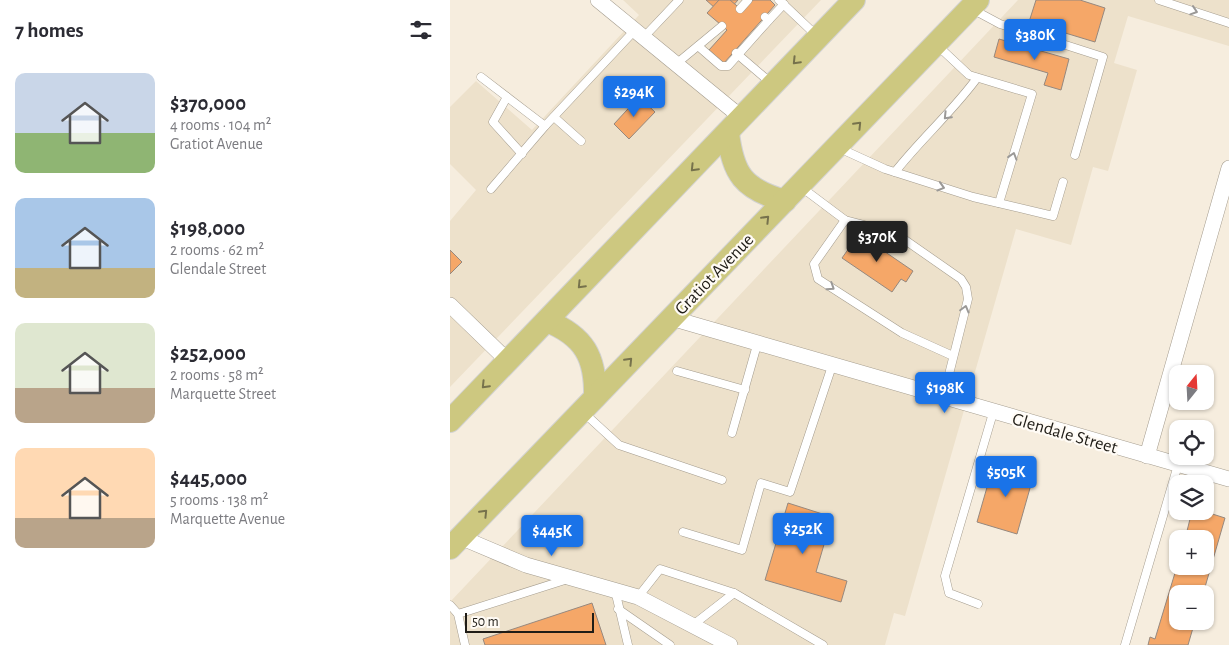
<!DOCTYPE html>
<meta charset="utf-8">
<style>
:root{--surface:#fff;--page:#f7f7f7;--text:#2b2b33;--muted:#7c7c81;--accent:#1a73e8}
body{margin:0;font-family:"Alegreya Sans",sans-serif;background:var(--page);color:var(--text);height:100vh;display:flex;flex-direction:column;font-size:19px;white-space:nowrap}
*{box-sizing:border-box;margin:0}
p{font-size:16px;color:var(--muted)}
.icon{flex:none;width:28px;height:28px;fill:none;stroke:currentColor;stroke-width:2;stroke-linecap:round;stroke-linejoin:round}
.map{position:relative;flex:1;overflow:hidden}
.side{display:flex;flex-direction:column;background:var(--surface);width:450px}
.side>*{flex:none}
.needle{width:32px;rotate:18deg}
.tools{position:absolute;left:719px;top:365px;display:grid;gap:10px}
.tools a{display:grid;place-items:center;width:45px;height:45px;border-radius:10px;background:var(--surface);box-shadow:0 1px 4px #0004;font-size:25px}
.scale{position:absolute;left:15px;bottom:12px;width:129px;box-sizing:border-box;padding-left:5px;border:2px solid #201d17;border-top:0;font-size:14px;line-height:18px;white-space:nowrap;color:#201d17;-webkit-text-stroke:4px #fffbf5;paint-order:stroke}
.price{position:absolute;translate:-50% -42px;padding:0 11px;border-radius:5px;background:var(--accent);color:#fff;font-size:16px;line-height:32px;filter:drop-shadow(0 1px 2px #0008)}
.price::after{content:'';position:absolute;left:50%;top:30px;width:15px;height:11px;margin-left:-8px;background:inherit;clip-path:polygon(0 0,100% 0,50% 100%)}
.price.current{background:#222;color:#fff}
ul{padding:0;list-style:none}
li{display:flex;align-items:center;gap:15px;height:125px;padding:0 15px}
li span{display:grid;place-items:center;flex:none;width:140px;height:100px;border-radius:10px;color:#555}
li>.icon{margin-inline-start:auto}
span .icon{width:60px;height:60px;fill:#fffc;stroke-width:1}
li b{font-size:21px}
h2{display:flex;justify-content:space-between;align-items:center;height:60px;padding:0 15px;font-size:21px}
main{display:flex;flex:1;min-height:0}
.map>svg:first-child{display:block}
</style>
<main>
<section class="side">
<h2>7 homes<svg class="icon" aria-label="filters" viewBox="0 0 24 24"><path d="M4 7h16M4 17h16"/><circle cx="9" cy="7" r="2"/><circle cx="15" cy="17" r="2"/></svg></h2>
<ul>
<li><span style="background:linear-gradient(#c9d6e8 60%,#8fb573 0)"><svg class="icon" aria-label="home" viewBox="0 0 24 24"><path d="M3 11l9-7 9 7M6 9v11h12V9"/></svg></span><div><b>$370,000</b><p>4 rooms · 104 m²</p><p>Gratiot Avenue</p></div></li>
<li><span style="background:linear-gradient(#a9c7e8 70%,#c2b280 0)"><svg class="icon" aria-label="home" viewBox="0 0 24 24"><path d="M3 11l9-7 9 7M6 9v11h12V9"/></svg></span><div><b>$198,000</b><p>2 rooms · 62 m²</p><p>Glendale Street</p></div></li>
<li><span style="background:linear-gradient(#dfe7d0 65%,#b9a48a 0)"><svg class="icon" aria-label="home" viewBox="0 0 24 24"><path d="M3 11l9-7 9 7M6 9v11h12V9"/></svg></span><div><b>$252,000</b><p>2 rooms · 58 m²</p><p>Marquette Street</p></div></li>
<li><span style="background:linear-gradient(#ffd9b3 70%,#b9a48a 0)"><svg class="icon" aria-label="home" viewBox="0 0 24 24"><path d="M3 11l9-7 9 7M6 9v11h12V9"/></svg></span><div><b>$445,000</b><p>5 rooms · 138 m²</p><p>Marquette Avenue</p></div></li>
</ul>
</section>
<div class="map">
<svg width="779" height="645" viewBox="0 0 779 645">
<rect width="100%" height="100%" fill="#f6edde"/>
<!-- built -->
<g fill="#ede1cb">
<path d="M173 0H371L0 387V221L26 190 0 164V107L26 81 82 130 189 15Z"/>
<path d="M568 0H779V46L678 16 664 63 687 70 658 171 643 167 621 245 566 229 455 616 444 613 435 645H0V602Z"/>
</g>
<!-- building -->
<g fill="#f5a768" stroke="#96887e">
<path d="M256 0H288L274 16Z"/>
<path d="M269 0H280L293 11 303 0H320L325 5 274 63 259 50 277 30 257 13Z"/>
<path d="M586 0H630L655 8 645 42 579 22Z"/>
<path d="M549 39 619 59 611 90 594 85 598 73 544 57Z"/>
<path d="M189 97 205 112 179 139 164 124Z"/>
<path d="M409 234 463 271 456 282 451 279 442 292 392 258Z"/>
<path d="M0 250 12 262 0 274Z"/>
<path d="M544 463 584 474 567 534 527 522Z"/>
<path d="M338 503 382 517 366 572 397 581 391 602 315 580Z"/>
<path d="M737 511H753L775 518 753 594H728V621H745L738 645H698L700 637 705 639 728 563V566H755V539H735L740 519 735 518Z"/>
<path d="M142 603 156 645H35L33 639Z"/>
</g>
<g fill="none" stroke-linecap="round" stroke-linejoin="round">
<!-- lane casing -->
<g stroke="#a49c8e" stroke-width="9">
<g id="lane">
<path d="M329 0 367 36"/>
<path d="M709 0 779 23"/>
<path d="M290 9 298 0"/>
<path d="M522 9 550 24 653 57 625 155"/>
<path d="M315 17 319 20 334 4"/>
<path d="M194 37 229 0"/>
<path d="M248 46 271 66H278L319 20"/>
<path d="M488 46 519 75 582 94 549 203"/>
<path d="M286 53 321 83"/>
<path d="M226 64 272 26"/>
<path d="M31 77 95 126 185 30"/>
<path d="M57 97 43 122 72 154"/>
<path d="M104 117 131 141"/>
<path d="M389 148 435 169 523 197 603 216 613 182"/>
<path d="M445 172C471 139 502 112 527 78"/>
<path d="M351 187 395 220 445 233 511 279 516 287 518 299 493 398"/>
<path d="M41 189 95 126"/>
<path d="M395 220 364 264 368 279 452 333 503 356"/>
<path d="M227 371 295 390"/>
<path d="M133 412 169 445 272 480"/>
<path d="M282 433 307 345"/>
<path d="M233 532 292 550 311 483 340 492 382 366"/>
<path d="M165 590 178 645"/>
<path d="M188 597 210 569 284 593 373 645"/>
<path d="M528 604 499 593 495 576 543 413"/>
<path d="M0 605 8 614 15 645"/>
<path d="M168 609 220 645"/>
<path d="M8 614 118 579"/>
<path d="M243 625 284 593"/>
<path d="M675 645 728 465"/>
</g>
</g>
<!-- street casing -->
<g stroke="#a49c8e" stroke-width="16">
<g id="street">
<path d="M148 0 292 118"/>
<path d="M0 305 58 361"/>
<path d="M221 318 779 479"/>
<path d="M697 456 779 168"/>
<path d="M10 537 76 565 188 597 280 645"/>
</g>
</g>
<!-- primary casing -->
<g stroke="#d2d2d1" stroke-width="24">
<g id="primary">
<path d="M278 133C283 174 293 189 335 201"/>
<path d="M97 321C134 336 146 357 145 397"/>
<path d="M0 421 404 0"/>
<path d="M0 548 528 0"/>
</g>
</g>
<!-- lane -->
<use href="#lane" stroke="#fff" stroke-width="8"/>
<!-- street -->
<use href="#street" stroke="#fff" stroke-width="15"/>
<!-- primary -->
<use href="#primary" stroke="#cdc880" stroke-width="22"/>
</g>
<!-- one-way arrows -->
<defs><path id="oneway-chevron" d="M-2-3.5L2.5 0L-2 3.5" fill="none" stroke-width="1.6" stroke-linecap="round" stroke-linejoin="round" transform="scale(1.25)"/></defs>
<g stroke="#9b9997">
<use href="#oneway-chevron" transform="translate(744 11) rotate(18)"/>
<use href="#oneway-chevron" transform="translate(497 116) rotate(134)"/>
<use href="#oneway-chevron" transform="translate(563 156) rotate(-73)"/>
<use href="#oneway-chevron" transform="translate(491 187) rotate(17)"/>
<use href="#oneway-chevron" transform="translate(381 287) rotate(33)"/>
<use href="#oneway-chevron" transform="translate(515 309) rotate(-75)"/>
</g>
<g stroke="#76724c">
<use href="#oneway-chevron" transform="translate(346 61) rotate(134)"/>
<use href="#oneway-chevron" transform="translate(408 125) rotate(-46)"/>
<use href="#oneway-chevron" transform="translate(244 168) rotate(134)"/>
<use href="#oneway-chevron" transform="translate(316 219) rotate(-46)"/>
<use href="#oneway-chevron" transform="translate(131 285) rotate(134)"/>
<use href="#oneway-chevron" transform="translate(179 361) rotate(-46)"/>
<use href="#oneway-chevron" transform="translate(35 385) rotate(134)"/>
<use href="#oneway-chevron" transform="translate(34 513) rotate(-46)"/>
</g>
<g text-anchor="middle" stroke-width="4.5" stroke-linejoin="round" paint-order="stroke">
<!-- street labels -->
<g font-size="18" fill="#201d17" stroke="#fffbf5">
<text transform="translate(264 274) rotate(-46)" y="6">Gratiot Avenue</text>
<text transform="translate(615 433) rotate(16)" y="6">Glendale Street</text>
</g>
</g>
</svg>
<div class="tools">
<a><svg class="needle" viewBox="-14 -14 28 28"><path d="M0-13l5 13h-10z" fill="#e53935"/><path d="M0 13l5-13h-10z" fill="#7c7c81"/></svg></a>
<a><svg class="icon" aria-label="locate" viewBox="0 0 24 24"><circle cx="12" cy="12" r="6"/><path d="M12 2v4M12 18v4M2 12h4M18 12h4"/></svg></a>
<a><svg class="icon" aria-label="layers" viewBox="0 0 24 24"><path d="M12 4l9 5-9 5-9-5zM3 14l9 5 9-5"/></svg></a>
<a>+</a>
<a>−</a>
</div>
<div class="scale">50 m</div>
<b class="price" style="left:585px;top:61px">$380K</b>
<b class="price" style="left:184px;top:118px">$294K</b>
<b class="price current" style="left:427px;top:263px">$370K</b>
<b class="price" style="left:495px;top:414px">$198K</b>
<b class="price" style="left:556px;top:498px">$505K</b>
<b class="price" style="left:353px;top:555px">$252K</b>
<b class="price" style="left:102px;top:557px">$445K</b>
</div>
</main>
